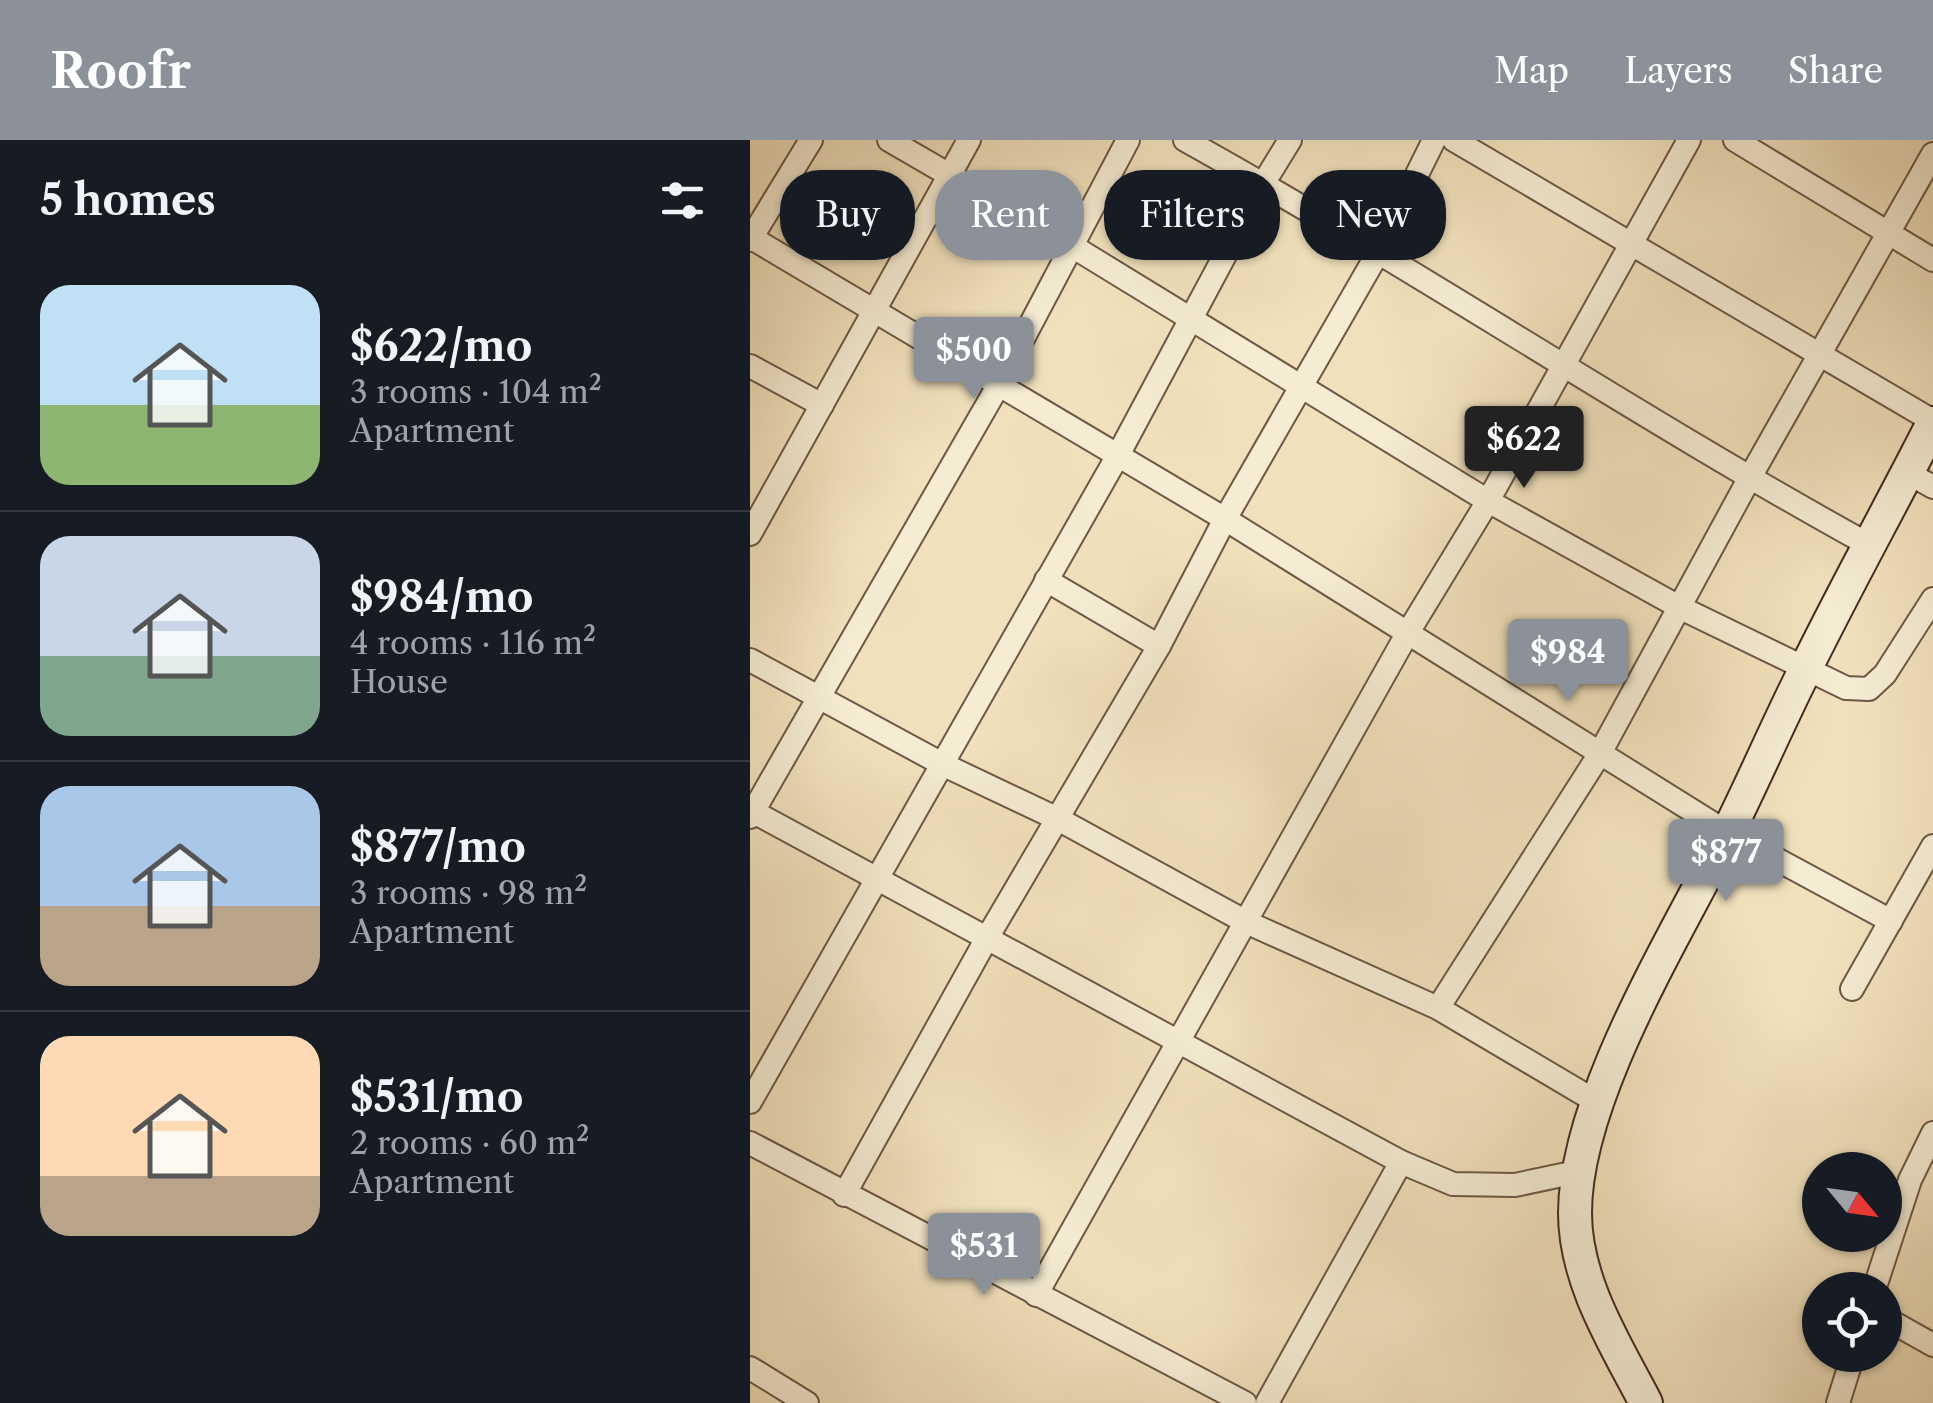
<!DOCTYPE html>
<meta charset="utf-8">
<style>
:root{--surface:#171b24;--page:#242831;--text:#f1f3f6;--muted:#9ea1a6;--line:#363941;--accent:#8c9099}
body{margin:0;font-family:"Libre Caslon Text",serif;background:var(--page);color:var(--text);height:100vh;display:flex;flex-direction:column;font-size:38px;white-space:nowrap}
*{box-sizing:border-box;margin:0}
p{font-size:32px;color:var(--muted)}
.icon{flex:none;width:55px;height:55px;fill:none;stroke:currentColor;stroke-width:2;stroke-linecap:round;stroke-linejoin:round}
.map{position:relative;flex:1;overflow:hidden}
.side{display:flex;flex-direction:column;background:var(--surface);width:750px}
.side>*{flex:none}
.banner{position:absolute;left:30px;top:30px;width:950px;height:90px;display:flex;gap:20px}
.needle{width:65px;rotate:119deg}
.buttons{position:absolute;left:1052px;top:1012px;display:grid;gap:20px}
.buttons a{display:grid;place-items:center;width:100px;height:100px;border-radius:50%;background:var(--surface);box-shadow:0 2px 8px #0004;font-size:50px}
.price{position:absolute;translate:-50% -85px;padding:0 22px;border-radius:10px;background:var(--accent);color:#fff;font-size:32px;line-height:65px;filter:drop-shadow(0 2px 5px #0008)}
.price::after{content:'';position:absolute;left:50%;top:60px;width:30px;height:22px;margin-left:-15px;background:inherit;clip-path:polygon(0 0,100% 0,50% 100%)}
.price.selected{background:#222;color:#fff}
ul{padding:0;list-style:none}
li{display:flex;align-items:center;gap:30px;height:250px;padding:0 40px}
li+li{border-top:2px solid var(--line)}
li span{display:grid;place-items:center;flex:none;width:280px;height:200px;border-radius:30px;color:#555}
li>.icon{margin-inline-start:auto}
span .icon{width:120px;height:120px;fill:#fffc;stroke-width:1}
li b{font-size:42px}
h2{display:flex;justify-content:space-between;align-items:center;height:120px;padding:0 40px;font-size:42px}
.tag{padding:0 35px;border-radius:40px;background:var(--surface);box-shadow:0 2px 8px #0004;font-size:35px;line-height:90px}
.tag.selected{background:var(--accent);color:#fff}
header{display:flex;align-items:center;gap:60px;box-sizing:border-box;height:140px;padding:0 50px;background:var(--accent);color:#fff}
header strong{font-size:48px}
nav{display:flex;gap:55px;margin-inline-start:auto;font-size:35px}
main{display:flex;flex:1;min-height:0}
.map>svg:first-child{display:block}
</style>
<header>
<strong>Roofr</strong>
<nav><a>Map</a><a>Layers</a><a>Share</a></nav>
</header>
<main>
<section class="side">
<h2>5 homes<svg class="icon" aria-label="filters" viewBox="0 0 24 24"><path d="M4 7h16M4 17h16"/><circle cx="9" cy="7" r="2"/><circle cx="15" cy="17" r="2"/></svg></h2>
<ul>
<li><span style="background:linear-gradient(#bfe0f5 60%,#8fb573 0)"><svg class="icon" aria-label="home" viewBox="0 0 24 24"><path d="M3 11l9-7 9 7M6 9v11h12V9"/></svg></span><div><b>$622/mo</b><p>3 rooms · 104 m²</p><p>Apartment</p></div></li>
<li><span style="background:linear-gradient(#c9d6e8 60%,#7fa58c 0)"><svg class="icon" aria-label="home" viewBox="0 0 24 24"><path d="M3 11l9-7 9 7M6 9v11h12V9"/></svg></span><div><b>$984/mo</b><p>4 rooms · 116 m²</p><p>House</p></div></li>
<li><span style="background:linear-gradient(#a9c7e8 60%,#b9a48a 0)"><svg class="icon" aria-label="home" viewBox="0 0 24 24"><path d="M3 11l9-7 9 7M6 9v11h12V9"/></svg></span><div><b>$877/mo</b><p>3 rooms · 98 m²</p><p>Apartment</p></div></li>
<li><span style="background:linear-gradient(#ffd9b3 70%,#b9a48a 0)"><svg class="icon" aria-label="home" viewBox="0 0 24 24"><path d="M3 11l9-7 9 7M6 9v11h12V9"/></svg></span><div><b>$531/mo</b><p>2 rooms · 60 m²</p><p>Apartment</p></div></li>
</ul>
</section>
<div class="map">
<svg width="1183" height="1263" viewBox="0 0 1183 1263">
<rect width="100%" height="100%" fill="#f0e1bc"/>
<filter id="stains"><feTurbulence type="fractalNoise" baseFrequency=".002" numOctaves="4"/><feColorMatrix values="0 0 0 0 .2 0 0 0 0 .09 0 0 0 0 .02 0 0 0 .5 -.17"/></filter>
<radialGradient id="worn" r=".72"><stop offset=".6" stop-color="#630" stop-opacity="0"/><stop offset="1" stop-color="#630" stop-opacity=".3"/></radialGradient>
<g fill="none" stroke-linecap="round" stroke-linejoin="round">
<!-- street casing -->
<g stroke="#6e5746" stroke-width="26">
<g id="street">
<path d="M139 0 322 106 738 361 657 494 286 1155"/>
<path d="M435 0C667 129 888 278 1121 406"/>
<path d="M704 0 1183 281"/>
<path d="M939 0 738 361 931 468 1096 548 1119 549 1135 534 1183 459"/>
<path d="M985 0 1183 120"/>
<path d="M0 97 475 379 978 693 1141 781"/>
<path d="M0 100 61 0"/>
<path d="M0 226 72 265"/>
<path d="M1158 333 1183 347"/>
<path d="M0 394 219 0"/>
<path d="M296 440 409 506"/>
<path d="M0 520 194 625 308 679 496 782 688 868 847 962"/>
<path d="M0 670 651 1022 703 1044 765 1045 831 1031"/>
<path d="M0 677 248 246 378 0"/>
<path d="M1102 849 1183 706"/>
<path d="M688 868 849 615 999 339 1183 14"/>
<path d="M0 962 367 317 513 44 540 0"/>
<path d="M0 1003 495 1263"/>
<path d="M94 1055 237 798 409 506 475 379 629 111 684 0"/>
<path d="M1124 1150 1160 1040 1183 993"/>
<path d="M1135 1178 1183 1205"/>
<path d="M0 1228 57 1263"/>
<path d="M517 1263 651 1022"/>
<path d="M1088 1263 1103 1215"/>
</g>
</g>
<!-- secondary casing -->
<g stroke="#43291f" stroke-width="36">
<path id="secondary" d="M896 1263C866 1205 825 1142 825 1073 825 958 924 799 976 696 1003 642 1027 586 1054 532 1095 448 1141 366 1183 283"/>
</g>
<!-- street -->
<use href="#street" stroke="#f5ecd3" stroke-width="22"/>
<!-- secondary -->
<use href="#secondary" stroke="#f5ecd3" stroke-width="32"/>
</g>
<rect width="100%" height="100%" filter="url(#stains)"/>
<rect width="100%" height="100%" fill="url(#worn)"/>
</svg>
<div class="buttons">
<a><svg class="needle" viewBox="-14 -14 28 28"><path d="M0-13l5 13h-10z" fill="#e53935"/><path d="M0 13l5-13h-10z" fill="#9ea1a6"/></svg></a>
<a><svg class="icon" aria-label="locate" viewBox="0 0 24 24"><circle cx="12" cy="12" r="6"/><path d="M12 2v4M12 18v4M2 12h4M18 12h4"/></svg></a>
</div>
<b class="price" style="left:224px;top:262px">$500</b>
<b class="price selected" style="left:774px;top:351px">$622</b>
<b class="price" style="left:818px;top:564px">$984</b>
<b class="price" style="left:976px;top:764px">$877</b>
<b class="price" style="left:234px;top:1158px">$531</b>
<div class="banner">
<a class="tag">Buy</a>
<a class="tag selected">Rent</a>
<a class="tag">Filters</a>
<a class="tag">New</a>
</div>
</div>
</main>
